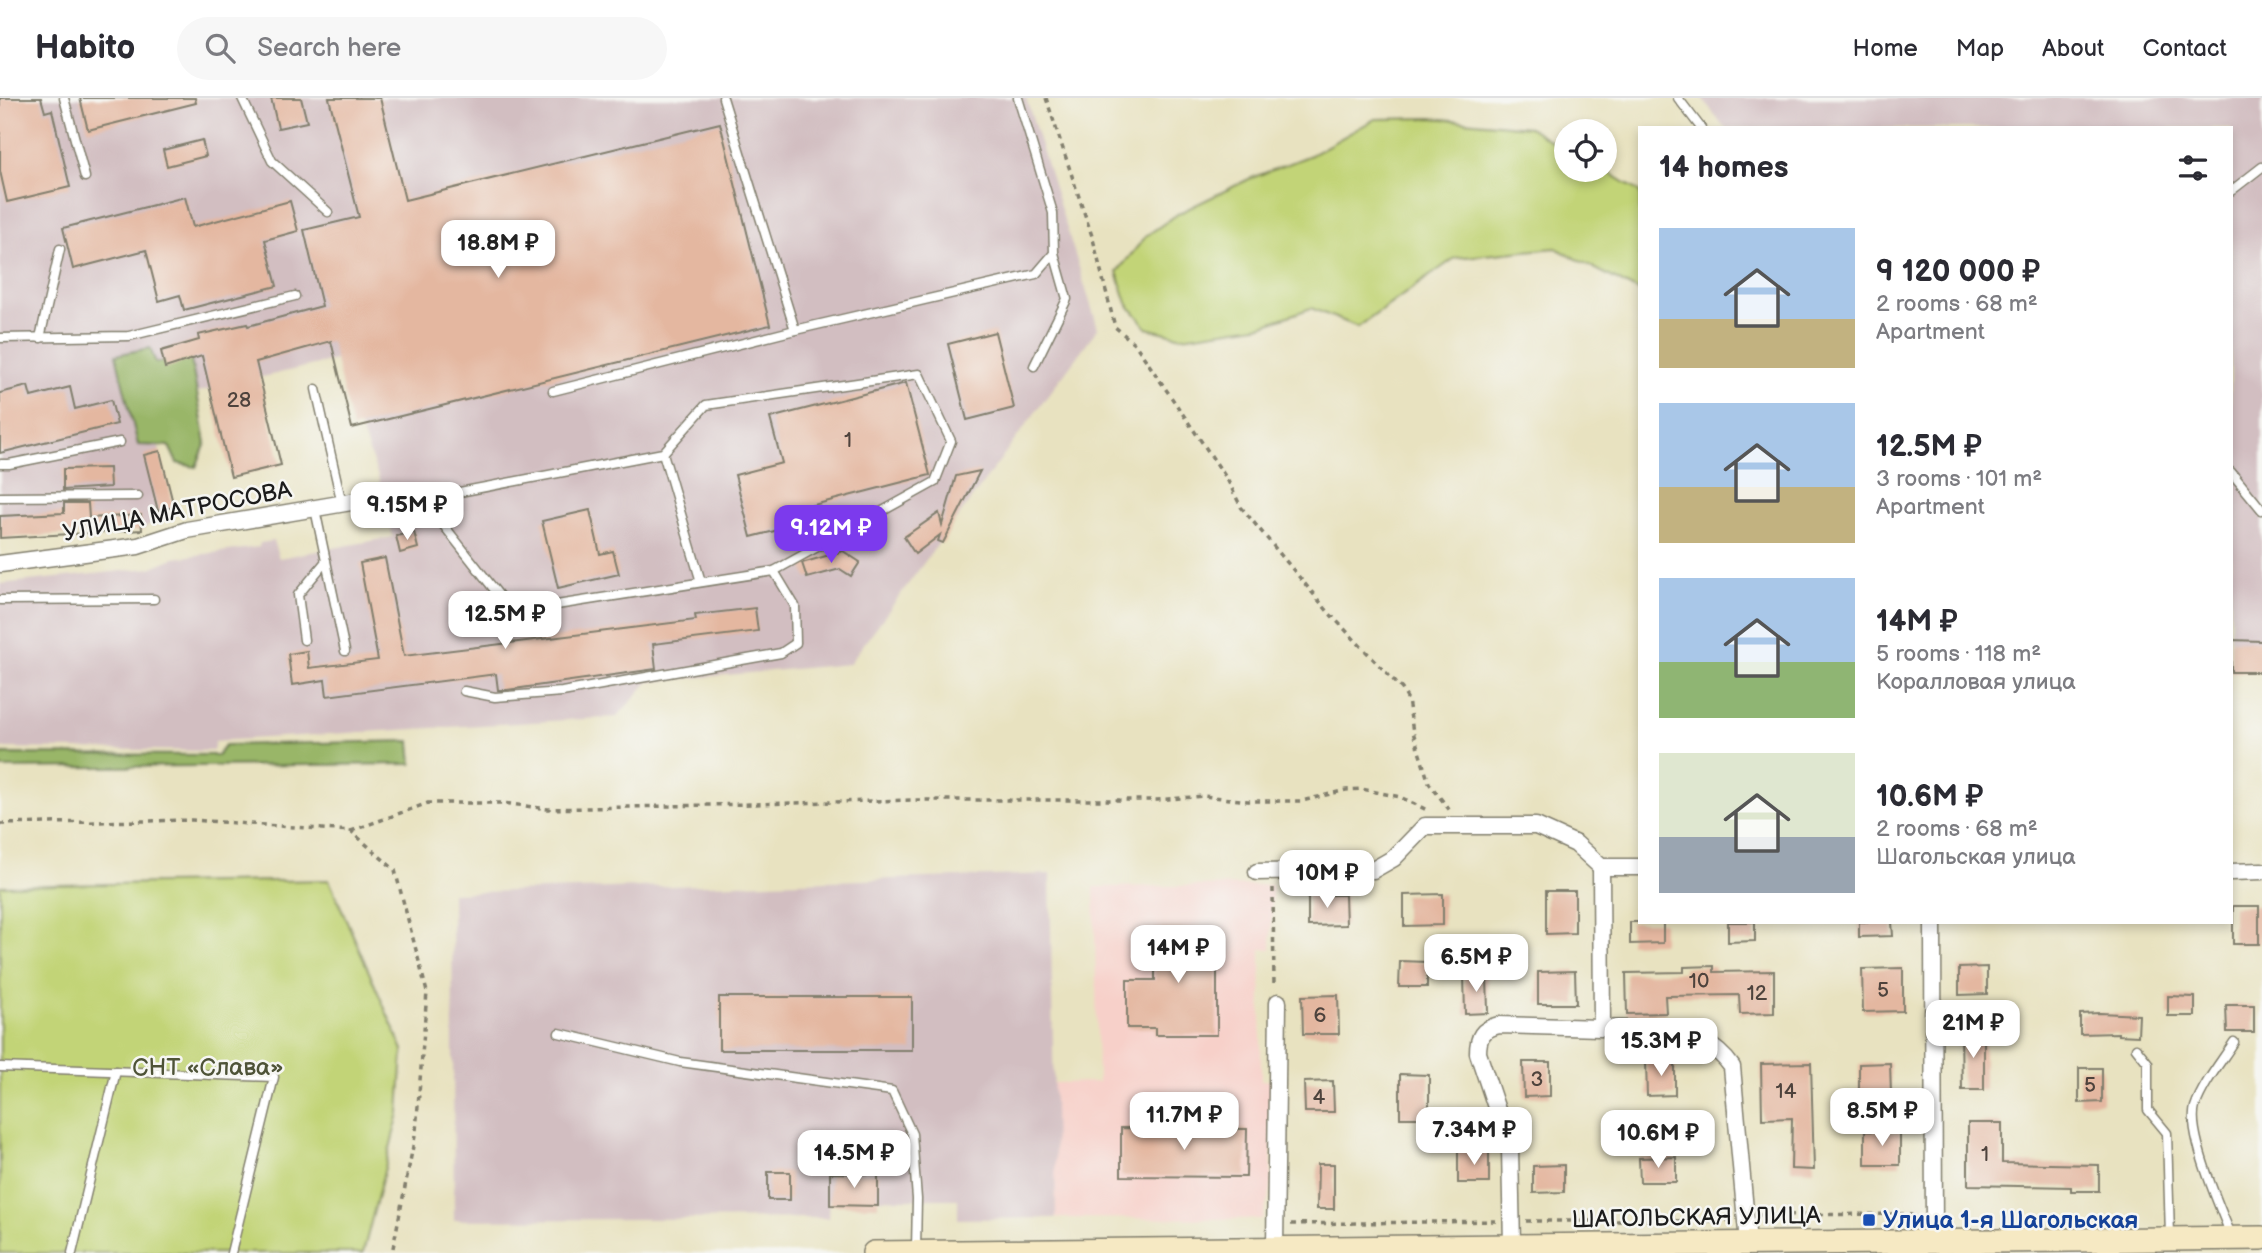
<!DOCTYPE html>
<meta charset="utf-8">
<style>
:root{--surface:#fff;--page:#f7f7f7;--text:#2b2b33;--muted:#7c7c81;--line:#e1e1e2;--accent:#7c3aed}
body{margin:0;font-family:"Balsamiq Sans",sans-serif;background:var(--page);color:var(--text);height:100vh;display:flex;flex-direction:column;font-size:26px;white-space:nowrap}
*{box-sizing:border-box;margin:0}
p{font-size:23px;color:var(--muted)}
.icon{flex:none;width:38px;height:38px;fill:none;stroke:currentColor;stroke-width:2;stroke-linecap:round;stroke-linejoin:round}
.map{position:relative;flex:1;overflow:hidden}
.drawer{position:absolute;left:1638px;top:28px;width:595px;height:798px;display:flex;flex-direction:column;background:var(--surface);border-radius:0px;box-shadow:0 4px 10px #0003}
.drawer>*{flex:none}
.fabs{position:absolute;left:1554px;top:21px;display:grid;gap:14px}
.fabs a{display:grid;place-items:center;width:63px;height:63px;border-radius:50%;background:var(--surface);box-shadow:0 4px 10px #0003;font-size:35px}
.price{position:absolute;translate:-50% -60px;padding:0 16px;border-radius:14px;background:#fff;color:#222;font-size:23px;line-height:46px;filter:drop-shadow(0 2px 4px #0008)}
.price::after{content:'';position:absolute;left:50%;top:42px;width:21px;height:16px;margin-left:-10px;background:inherit;clip-path:polygon(0 0,100% 0,50% 100%)}
.price.current{background:var(--accent);color:#fff}
ul{padding:0;list-style:none}
li{display:flex;align-items:center;gap:21px;height:175px;padding:0 21px}
li span{display:grid;place-items:center;flex:none;width:196px;height:140px;border-radius:0px;color:#555}
li>.icon{margin-inline-start:auto}
span .icon{width:84px;height:84px;fill:#fffc;stroke-width:1}
li b{font-size:30px}
h2{display:flex;justify-content:space-between;align-items:center;height:84px;padding:0 21px;font-size:30px}
header{display:flex;align-items:center;gap:42px;box-sizing:border-box;height:98px;padding:0 35px;background:var(--surface);border-bottom:2px solid var(--line)}
header strong{font-size:33px}
nav{display:flex;gap:38px;margin-inline-start:auto;font-size:24px}
.search{width:490px;height:63px;background:var(--page);display:flex;align-items:center;gap:18px;box-sizing:border-box;padding:0 24px;border-radius:38px;color:var(--muted);font-size:26px}
.map>svg:first-child{display:block}
</style>
<header>
<strong>Habito</strong>
<div class="search"><svg class="icon" aria-label="search" viewBox="0 0 24 24"><circle cx="10" cy="10" r="6"/><path d="M15 15l6 6"/></svg>Search here</div>
<nav><a>Home</a><a>Map</a><a>About</a><a>Contact</a></nav>
</header>
<div class="map">
<svg width="2262" height="1155" viewBox="0 0 2262 1155">
<rect width="100%" height="100%" fill="#f6f6f2"/>
<filter id="ink" filterUnits="userSpaceOnUse"><feTurbulence type="fractalNoise" baseFrequency=".0143" numOctaves="2"/><feDisplacementMap in="SourceGraphic" scale="14" xChannelSelector="R" yChannelSelector="G"/><feConvolveMatrix kernelMatrix="1 2 1 2 8 2 1 2 1" color-interpolation-filters="sRGB"/></filter>
<filter id="wash" filterUnits="userSpaceOnUse"><feTurbulence type="fractalNoise" baseFrequency=".00686" numOctaves="4" result="noise"/><feDisplacementMap in="SourceGraphic" scale="28" xChannelSelector="R" yChannelSelector="G"/><feGaussianBlur stdDeviation="1.57" result="paint"/><feColorMatrix in="noise" values="0 0 0 0 0 0 0 0 0 0 0 0 0 0 0 0 0 1.4 0 .05"/><feComposite in="paint" operator="in"/></filter>
<g filter="url(#wash)">
<rect width="100%" height="100%" fill="#e8e2c0"/>
<!-- built -->
<path fill="#f7d0c9" d="M1272 787 1271 851H1261V982L1273 983 1271 1091 1262 1121 1056 1120 1053 985 1098 984 1094 789Z"/>
<!-- industrial -->
<g fill="#d2bec1">
<path d="M0 0H1026L1098 230 849 566 648 584 617 619 215 643 213 653 0 650V486L150 470 174 460 259 449 260 445 273 443 279 460 393 439 378 378 335 262 148 306 174 409 142 432 0 440Z"/>
<path d="M1702 0H2262V573H2231V30H1725Z"/>
<path d="M1050 776 1056 1120 958 1121V1101H829L828 1120 454 1122 452 795Z"/>
</g>
<!-- green -->
<g fill="#c2d477" stroke="#6f784a" stroke-width="2">
<path d="M1431 20 1529 29 1566 53V72H1605L1640 94V194L1556 150 1455 160 1358 229 1311 210 1263 227 1182 239 1147 230 1127 205 1117 174 1146 138 1179 115 1249 81 1311 57 1375 21Z"/>
<path d="M329 782 403 952 399 1015 363 1155H0V788Z"/>
</g>
<!-- forest -->
<g fill="#99b668" stroke="#5a6942" stroke-width="2">
<path d="M150 250 156 265 190 256 206 345 196 369 177 365 169 348 138 347 116 257Z"/>
<path d="M410 643 412 666 0 670V656L218 657 225 647Z"/>
</g>
<g id="blocks">
<!-- building -->
<g fill="#e4b7a0">
<path d="M0 0H41L45 14 52 12 70 89 7 104 0 73Z"/>
<path d="M80 0H195L196 5 88 32Z"/>
<path d="M271 0H301L307 24 278 30Z"/>
<path d="M329 0H380L405 102 720 25 770 227 352 330 331 243 256 264 281 367 231 379 202 258 165 270 161 253 199 242 198 237 247 226 248 228 322 208 304 132 359 119Z"/>
<path d="M202 42 206 58 167 68 163 52Z"/>
<path d="M185 99 193 129 290 103 298 133 265 142 277 188 184 212 180 197 159 203 146 152 73 171 63 130Z"/>
<path d="M995 234 1014 310 967 322 948 246Z"/>
<path d="M906 285 930 377 794 412 798 427 751 439 735 377 782 365 770 320Z"/>
<path d="M28 288 31 299 70 289 75 311 111 302 117 326 0 355V295Z"/>
<path d="M160 353 174 409 158 413 144 357Z"/>
<path d="M109 370 110 389 63 392V371Z"/>
<path d="M980 373 943 445 938 443 940 437 915 456 904 439 939 415 942 427 956 378Z"/>
<path d="M64 405H88L89 420 141 417 142 432 0 440V418L64 415Z"/>
<path d="M590 412 600 456 613 453 619 476 558 490 542 423Z"/>
<path d="M414 434 418 450 400 455 396 438Z"/>
<path d="M843 453 860 464 851 478 840 471 807 480 802 465Z"/>
<path d="M385 460 404 558 696 522 695 517 755 510 758 533 653 546 656 571 507 592H498L496 576 327 598 325 582 292 587 288 556 307 553 309 570 378 562 360 465Z"/>
<path d="M2231 542 2262 543V574H2231Z"/>
<path d="M1546 793H1575V835L1546 836Z"/>
<path d="M1443 796V827L1404 828V797Z"/>
<path d="M1308 797H1345L1346 827 1308 828Z"/>
<rect x="2233" y="808" width="26" height="38"/>
<path d="M1630 824H1663V845L1630 846Z"/>
<path d="M1728 824H1755V843L1728 844Z"/>
<path d="M1859 824H1892L1893 838 1859 839Z"/>
<path d="M1155 830H1217V937H1155V930H1127V882H1155Z"/>
<path d="M1400 863 1427 864V889H1399Z"/>
<path d="M1714 868V874L1774 873V915L1740 916 1739 897 1665 898 1666 915 1627 916 1626 875 1684 874V869Z"/>
<path d="M1987 869V896L1959 897V870Z"/>
<path d="M1903 870V913L1863 914 1862 871Z"/>
<path d="M1575 873 1576 906H1538V874Z"/>
<path d="M1464 877H1487L1488 915 1465 916Z"/>
<path d="M1338 897 1339 936H1303L1302 898Z"/>
<path d="M2168 898 2195 899V918H2168Z"/>
<rect x="719" y="899" width="193" height="53"/>
<path d="M2226 907H2254V934H2227Z"/>
<path d="M2100 915 2139 917 2138 938 2118 937V935L2080 936V916Z"/>
<path d="M1961 933H1984V992H1962Z"/>
<path d="M1675 962V997L1647 998 1646 963Z"/>
<path d="M1523 964H1550V998L1524 999Z"/>
<path d="M1811 965 1814 1072 1791 1071 1792 1020 1762 1021 1761 966Z"/>
<path d="M1890 965 1891 997 1859 998V966Z"/>
<path d="M2079 970H2102V1004L2079 1005Z"/>
<path d="M1400 976 1429 977V1020H1400Z"/>
<path d="M1333 983 1334 1014H1305L1304 984Z"/>
<path d="M1968 1025H2002V1065L2099 1067V1093H2071V1089L1968 1087Z"/>
<path d="M1121 1030 1247 1031 1246 1079 1121 1078Z"/>
<path d="M1865 1033 1900 1034V1067H1865Z"/>
<rect x="1458" y="1052" width="31" height="33"/>
<path d="M1676 1059V1084H1640L1639 1060Z"/>
<path d="M1318 1066H1334V1111H1317Z"/>
<path d="M1564 1067V1094L1533 1095V1068Z"/>
<rect x="768" y="1074" width="22" height="28"/>
<path d="M830 1075 878 1076V1108L830 1107Z"/>
</g>
</g>
</g>
<g filter="url(#ink)">
<use href="#blocks" fill-opacity="0" stroke="#827f6e" stroke-width="2"/>
<g fill="none" stroke-linecap="round" stroke-linejoin="round">
<!-- lane casing -->
<g stroke="#827f6e" stroke-width="11">
<g id="lane">
<path d="M64 0 85 79"/>
<path d="M242 0 272 63 328 114"/>
<path d="M723 0 795 232"/>
<path d="M1678 0 1701 30"/>
<path d="M2231 93 2262 69"/>
<path d="M0 240 129 238 295 198"/>
<path d="M40 240 60 151"/>
<path d="M1034 268 1067 201 1054 155"/>
<path d="M316 291 342 406"/>
<path d="M553 293 795 232 1036 176 1054 155 1053 115 1018 0"/>
<path d="M663 355 701 484"/>
<path d="M0 366H9L120 344"/>
<path d="M2231 374 2262 412"/>
<path d="M0 399 138 398"/>
<path d="M363 402 423 401 663 355 706 307 919 276 951 343 935 384 774 473 512 514 423 401"/>
<path d="M315 411 345 553"/>
<path d="M0 502 154 501"/>
<path d="M304 542 298 497 326 463"/>
<path d="M464 593 495 599 562 594 781 555 796 545 795 508 774 473"/>
<path d="M559 935 680 964 892 993 912 1036 917 1101 916 1151"/>
<path d="M2136 950 2148 965V1012L2167 1035 2170 1138"/>
<path d="M0 969 274 979 231 1155"/>
<path d="M2231 1137C2220 1110 2187 1035 2195 1009 2203 986 2221 964 2234 944"/>
<path d="M72 1155 116 973"/>
</g>
</g>
<!-- street casing -->
<g stroke="#827f6e" stroke-width="19">
<g id="street">
<path d="M0 466 138 448 187 432 363 402"/>
<path d="M1601 769 1602 929"/>
<path d="M1257 774 1373 772 1394 760 1425 728H1536L1576 746 1601 769H1640"/>
<path d="M2231 774 2262 773"/>
<path d="M1933 824 1934 1143"/>
<path d="M1512 1147 1510 1051 1478 955C1478 939 1482 931 1499 927L1666 932C1694 938 1715 945 1732 969L1748 1145"/>
<path d="M1275 1150 1278 904"/>
</g>
</g>
<!-- secondary casing -->
<g stroke="#827f6e" stroke-width="26">
<path id="secondary" d="M874 1155 2262 1140"/>
</g>
<!-- path -->
<g stroke="#827f6e" stroke-width="3.5" stroke-dasharray="5 5" stroke-linecap="butt">
<path d="M1046 0 1093 141 1115 229 1135 246 1227 381 1241 409 1330 516 1402 591 1408 602 1413 634 1429 685 1451 714"/>
<path d="M0 726 192 722 351 733 395 772 427 894 416 1033 392 1155"/>
<path d="M351 733 428 705H503L548 711 913 702H1157L1204 698 1248 703H1302L1346 692 1362 691 1400 699 1427 712"/>
<path d="M1273 790 1274 890"/>
<path d="M1759 1117 1908 1116 1919 1120"/>
<path d="M1526 1123H1724L1731 1121"/>
<path d="M1291 1126 1497 1123"/>
</g>
<!-- lane -->
<use href="#lane" stroke="#fff" stroke-width="8"/>
<!-- street -->
<use href="#street" stroke="#fff" stroke-width="16"/>
<!-- secondary -->
<use href="#secondary" stroke="#f6e9c3" stroke-width="23"/>
</g>
</g>
<!-- markers -->
<rect fill="#1a4fb4" stroke="#f6f6f2" stroke-width="2.5" x="1862" y="1115" width="14" height="14" rx="3.5"/>
<g text-anchor="middle" stroke-width="5" stroke-linejoin="round" paint-order="stroke">
<!-- number labels -->
<g font-size="21" fill="#4e433d">
<text x="239" y="309">28</text>
<text x="848" y="349">1</text>
<text x="1699" y="890">10</text>
<text x="1883" y="899">5</text>
<text x="1757" y="902">12</text>
<text x="1320" y="924">6</text>
<text x="1537" y="988">3</text>
<text x="2090" y="994">5</text>
<text x="1786" y="1000">14</text>
<text x="1319" y="1006">4</text>
<text x="1985" y="1063">1</text>
</g>
<!-- street labels -->
<g font-size="24" fill="#1c1c1c" stroke="#f6f6f2">
<text transform="translate(177 413) rotate(-11)" y="8">УЛИЦА МАТРОСОВА</text>
<text transform="translate(1696 1119) rotate(-1)" y="8">ШАГОЛЬСКАЯ УЛИЦА</text>
</g>
<!-- park labels -->
<g font-size="24" fill="#4e5337" stroke="#f6f6f2">
<text x="208" y="977">СНТ «Слава»</text>
</g>
<!-- transit labels -->
<g font-size="24" font-weight="bold" fill="#164399" stroke="#f6f6f2" text-anchor="start">
<text x="1883" y="1130">Улица 1-я Шагольская</text>
</g>
</g>
</svg>
<div class="fabs">
<a><svg class="icon" aria-label="locate" viewBox="0 0 24 24"><circle cx="12" cy="12" r="6"/><path d="M12 2v4M12 18v4M2 12h4M18 12h4"/></svg></a>
</div>
<b class="price" style="left:498px;top:182px">18.8M ₽</b>
<b class="price" style="left:407px;top:444px">9.15M ₽</b>
<b class="price current" style="left:831px;top:467px">9.12M ₽</b>
<b class="price" style="left:505px;top:553px">12.5M ₽</b>
<b class="price" style="left:1327px;top:812px">10M ₽</b>
<b class="price" style="left:1178px;top:887px">14M ₽</b>
<b class="price" style="left:1476px;top:896px">6.5M ₽</b>
<b class="price" style="left:1973px;top:962px">21M ₽</b>
<b class="price" style="left:1661px;top:980px">15.3M ₽</b>
<b class="price" style="left:1882px;top:1050px">8.5M ₽</b>
<b class="price" style="left:1184px;top:1054px">11.7M ₽</b>
<b class="price" style="left:1474px;top:1069px">7.34M ₽</b>
<b class="price" style="left:1658px;top:1072px">10.6M ₽</b>
<b class="price" style="left:854px;top:1092px">14.5M ₽</b>
<section class="drawer">
<h2>14 homes<svg class="icon" aria-label="filters" viewBox="0 0 24 24"><path d="M4 7h16M4 17h16"/><circle cx="9" cy="7" r="2"/><circle cx="15" cy="17" r="2"/></svg></h2>
<ul>
<li><span style="background:linear-gradient(#a9c7e8 65%,#c2b280 0)"><svg class="icon" aria-label="home" viewBox="0 0 24 24"><path d="M3 11l9-7 9 7M6 9v11h12V9"/></svg></span><div><b>9 120 000 ₽</b><p>2 rooms · 68 m²</p><p>Apartment</p></div></li>
<li><span style="background:linear-gradient(#a9c7e8 60%,#c2b280 0)"><svg class="icon" aria-label="home" viewBox="0 0 24 24"><path d="M3 11l9-7 9 7M6 9v11h12V9"/></svg></span><div><b>12.5M ₽</b><p>3 rooms · 101 m²</p><p>Apartment</p></div></li>
<li><span style="background:linear-gradient(#a9c7e8 60%,#8fb573 0)"><svg class="icon" aria-label="home" viewBox="0 0 24 24"><path d="M3 11l9-7 9 7M6 9v11h12V9"/></svg></span><div><b>14M ₽</b><p>5 rooms · 118 m²</p><p>Коралловая улица</p></div></li>
<li><span style="background:linear-gradient(#dfe7d0 60%,#9aa5b1 0)"><svg class="icon" aria-label="home" viewBox="0 0 24 24"><path d="M3 11l9-7 9 7M6 9v11h12V9"/></svg></span><div><b>10.6M ₽</b><p>2 rooms · 68 m²</p><p>Шагольская улица</p></div></li>
</ul>
</section>
</div>
